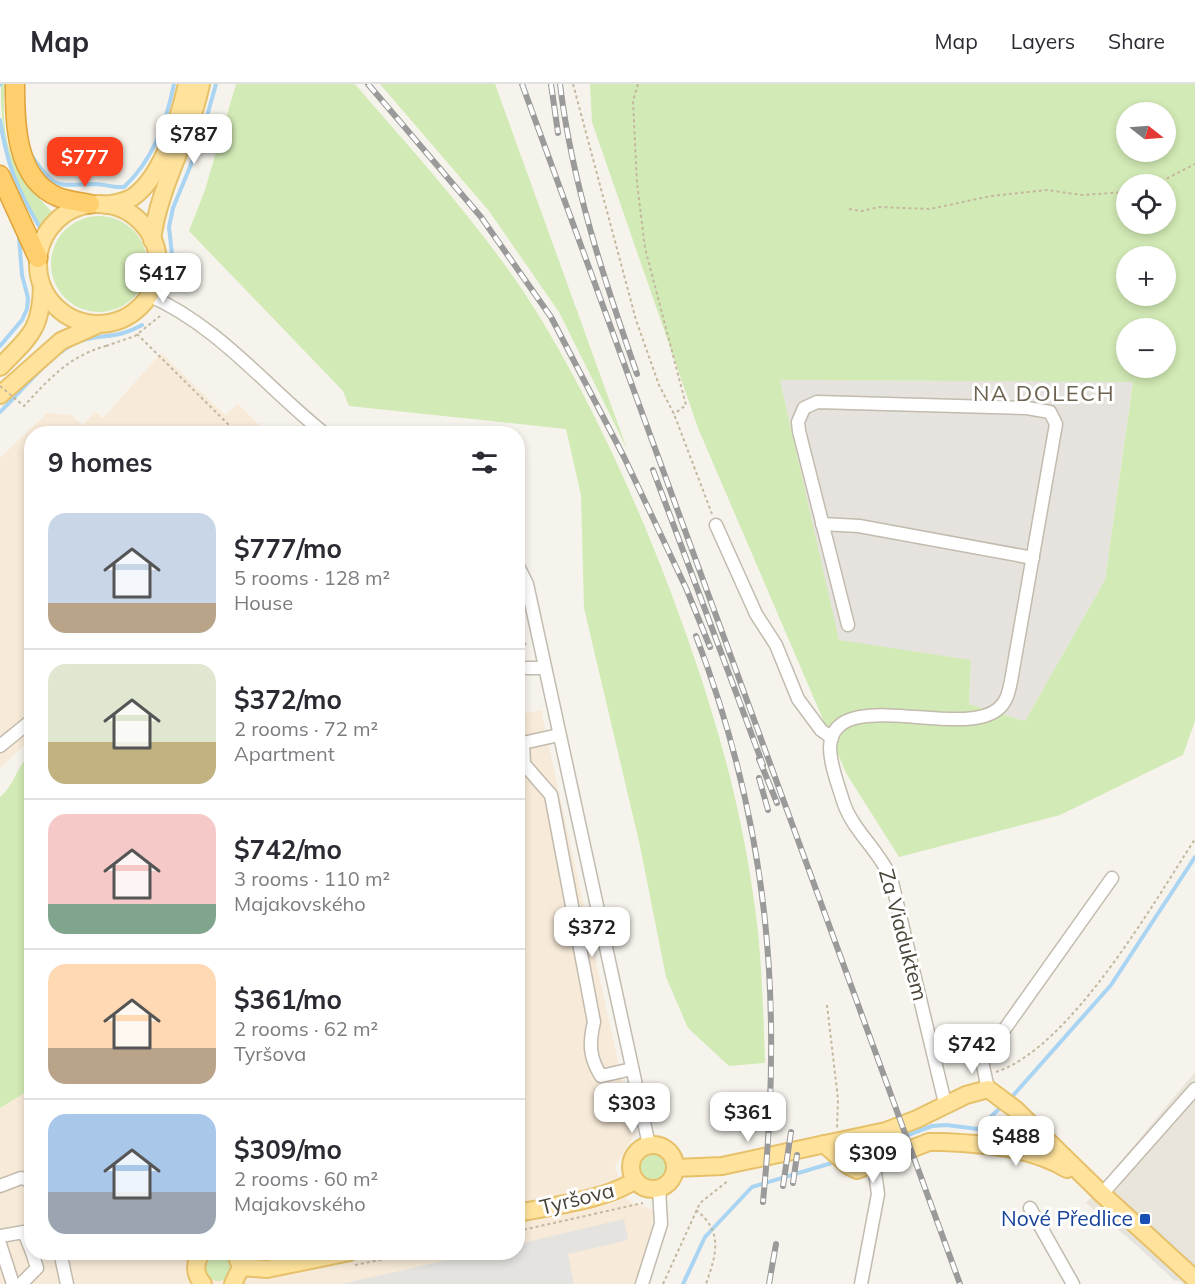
<!DOCTYPE html>
<meta charset="utf-8">
<style>
:root{--surface:#fff;--page:#f7f7f7;--text:#2b2b33;--muted:#7c7c81;--line:#e1e1e2;--accent:#fc3f1d}
body{margin:0;font-family:Mulish,sans-serif;background:var(--page);color:var(--text);height:100vh;display:flex;flex-direction:column;font-size:22px;white-space:nowrap}
*{box-sizing:border-box;margin:0}
p{font-size:20px;color:var(--muted)}
.icon{flex:none;width:33px;height:33px;fill:none;stroke:currentColor;stroke-width:2;stroke-linecap:round;stroke-linejoin:round}
.map{position:relative;flex:1;overflow:hidden}
.drawer{position:absolute;left:24px;top:342px;width:501px;height:834px;display:flex;flex-direction:column;background:var(--surface);border-radius:24px;box-shadow:0 3px 9px #0003}
.drawer>*{flex:none}
.needle{width:39px;rotate:107deg}
.fabs{position:absolute;left:1116px;top:18px;display:grid;gap:12px}
.fabs a{display:grid;place-items:center;width:60px;height:60px;border-radius:50%;background:var(--surface);box-shadow:0 3px 9px #0003;font-size:30px}
.price{position:absolute;translate:-50% -51px;padding:0 14px;border-radius:12px;background:#fff;color:#222;font-size:20px;line-height:39px;filter:drop-shadow(0 2px 3px #0008)}
.price::after{content:'';position:absolute;left:50%;top:36px;width:18px;height:14px;margin-left:-9px;background:inherit;clip-path:polygon(0 0,100% 0,50% 100%)}
.price.selected{background:var(--accent);color:#fff}
ul{padding:0;list-style:none}
li{display:flex;align-items:center;gap:18px;height:150px;padding:0 24px}
li+li{border-top:2px solid var(--line)}
li span{display:grid;place-items:center;flex:none;width:168px;height:120px;border-radius:18px;color:#555}
li>.icon{margin-inline-start:auto}
span .icon{width:72px;height:72px;fill:#fffc;stroke-width:1}
li b{font-size:26px}
h2{display:flex;justify-content:space-between;align-items:center;height:72px;padding:0 24px;font-size:26px}
header{display:flex;align-items:center;gap:36px;box-sizing:border-box;height:84px;padding:0 30px;background:var(--surface);border-bottom:2px solid var(--line)}
header strong{font-size:28px}
nav{display:flex;gap:33px;margin-inline-start:auto;font-size:21px}
.map>svg:first-child{display:block}
</style>
<header>
<strong>Map</strong>
<nav><a>Map</a><a>Layers</a><a>Share</a></nav>
</header>
<div class="map">
<svg width="1195" height="1200" viewBox="0 0 1195 1200">
<rect width="100%" height="100%" fill="#f6f3ec"/>
<!-- residential -->
<path fill="#eae5da" d="M1195 988V1200H1183L1086 1119Z"/>
<!-- commercial -->
<g fill="#f7ead8">
<path d="M161 269 225 331 238 320 267 349 32 350 31 655 0 684V374L47 329 71 331 83 341 95 328 103 334Z"/>
<path d="M541 626 634 1051 615 1083 627 1116 653 1126 651 1157 638 1200H0V1024L31 1005 32 1168H518V631Z"/>
</g>
<!-- industrial -->
<path fill="#e6e2dd" d="M780 296 1133 297 1105 496 1025 637 969 620 971 576 839 557Z"/>
<!-- green -->
<g fill="#d2eab5" fill-rule="evenodd">
<path d="M1 0H5C0 61 11 85 52 128L40 143C12 95 0 57 1 0Z"/>
<path d="M236 0H355C421 77 491 152 544 240 594 324 635 414 670 506 708 607 738 704 753 810 762 866 763 923 765 979L729 982 688 944 666 893 640 762 584 524 581 411 566 345 349 322 343 307 189 147 205 106Z"/>
<path d="M380 0H495L627 365 559 228 489 127Z"/>
<path d="M590 0H1195V637L1183 671 1060 731 899 773 846 689 698 344 592 38ZM1126 28H1166V68H1126ZM1126 100H1166V140H1126ZM1126 172H1166V212H1126ZM1126 244H1166V284H1126ZM780 296 1133 298 1105 496 1025 637 969 620 971 576 839 556Z"/>
<circle cx="99" cy="180" r="48"/>
<path d="M31 670V1005L0 1024V713C15 701 17 680 31 670Z"/>
<circle cx="654" cy="1083" r="13"/>
<circle cx="218" cy="1183" r="14"/>
</g>
<!-- parking -->
<g fill="#e5e3e0">
<path d="M1123 1114 1195 1179V1184L1118 1115Z"/>
<path d="M1108 1129 1182 1196 1175 1197 1108 1135Z"/>
<path d="M624 1135 628 1156 568 1170 574 1200H341L479 1169 518 1168V1160Z"/>
</g>
<g fill="none" stroke-linecap="round" stroke-linejoin="round">
<!-- stream -->
<g stroke="#a9d4f2" stroke-width="4">
<path d="M0 1V0"/>
<path d="M0 36C7 80 16 103 39 142"/>
<path d="M31 71C55 106 55 101 95 100 105 100 114 104 124 103 153 76 166 39 174 0"/>
<path d="M174 189 169 143 173 124 199 61 216 0"/>
<path d="M0 262 22 236 27 225 28 214 22 191 19 153"/>
<path d="M0 328C22 307 52 268 80 257 103 249 116 256 142 241"/>
<path d="M1010 1015 1111 901 1195 773"/>
<path d="M848 1073 932 1042 946 1041 978 1045 1002 1022"/>
<path d="M683 1200 705 1153 752 1103 835 1078"/>
</g>
<!-- minor casing -->
<g stroke="#c2bbae" stroke-width="15">
<g id="minor">
<path d="M148 211C219 242 266 303 325 350"/>
<path d="M822 440 859 442 1033 474"/>
<path d="M716 441 756 530 776 561 798 615 821 646 832 654"/>
<path d="M518 482 527 500 649 1061"/>
<path d="M848 541 799 347 798 338 804 324 817 318 1027 324 1050 328 1056 340 1011 597C1009 607 1007 618 998 625 962 656 833 600 830 663 830 681 838 700 843 717 852 746 879 766 891 794L945 1019"/>
<path d="M518 584H545"/>
<path d="M523 659 524 680 551 711 594 938C589 959 589 973 601 992L632 985"/>
<path d="M518 660 559 651"/>
<path d="M0 662 32 636"/>
<path d="M988 1005 982 977 1112 794"/>
<path d="M0 1102 21 1094 32 1097"/>
<path d="M1102 1110 1195 1005"/>
<path d="M1030 1124 1073 1200"/>
<path d="M0 1152 24 1148 32 1168"/>
<path d="M0 1160 13 1200"/>
<path d="M60 1168 67 1200"/>
<path d="M21 1200 37 1184 32 1168"/>
<path d="M642 1200 661 1140 659 1104"/>
<path d="M861 1200 878 1110 874 1081"/>
</g>
</g>
<!-- major casing -->
<g stroke="#e6c16a" stroke-width="20">
<g id="major">
<circle cx="98" cy="180" r="60"/>
<path d="M106 121C116 119 125 118 133 113 164 91 179 34 187 0"/>
<path d="M152 156C159 101 190 54 201 0"/>
<path d="M0 283C29 253 41 247 42 203"/>
<path d="M0 311 61 257 97 241"/>
<path d="M824 1060 849 1082 857 1086 929 1058H943C985 1060 1030 1063 1067 1085"/>
<circle cx="653" cy="1083" r="22"/>
<path d="M675 1084 722 1082 886 1047 917 1035 966 1011 988 1005 1015 1025 1102 1110 1195 1195"/>
<path d="M518 1129C551 1122 609 1115 635 1096"/>
<path d="M202 1168C194 1179 194 1190 203 1200"/>
<path d="M241 1183 267 1185 350 1168"/>
<path d="M233 1200 241 1183 235 1168"/>
</g>
</g>
<!-- highway casing -->
<g stroke="#e0a43c" stroke-width="21">
<g id="highway">
<path d="M15 0C15 38 15 95 58 113 68 117 80 118 90 120"/>
<path d="M0 91 38 174"/>
</g>
</g>
<!-- path -->
<g stroke="#c4b79f" stroke-width="2" stroke-dasharray="3 3" stroke-linecap="butt">
<path d="M573 0 636 236 659 301 674 330 712 430"/>
<path d="M638 0 633 17 637 99 645 164 686 321 674 330"/>
<path d="M1156 100 1195 80"/>
<path d="M849 125 861 127 880 123 930 125 991 112 1047 106 1082 111 1126 108"/>
<path d="M137 250 238 350"/>
<path d="M106 262 135 252 160 232"/>
<path d="M518 571 523 566 526 558"/>
<path d="M827 921 838 1015 837 1044"/>
<path d="M996 988C1070 964 1153 820 1195 755"/>
<path d="M696 1126C724 1148 716 1171 706 1200"/>
<path d="M518 1147 643 1119"/>
<path d="M355 1181 419 1168"/>
<path d="M663 1200 700 1119 729 1096"/>
</g>
<!-- minor -->
<use href="#minor" stroke="#fff" stroke-width="12"/>
<!-- major -->
<use href="#major" stroke="#ffe39c" stroke-width="16"/>
<!-- highway -->
<use href="#highway" stroke="#ffcf6e" stroke-width="18"/>
<!-- rail casing -->
<g stroke="#9a9a9a" stroke-width="6">
<g id="rail">
<path d="M368 0 481 133 551 233 624 373 686 504 710 563"/>
<path d="M522 0 960 1200"/>
<path d="M551 0 558 49"/>
<path d="M560 0C572 100 604 195 637 290"/>
<path d="M653 386 763 681"/>
<path d="M696 552C769 743 783 916 763 1118"/>
<path d="M759 675 777 719"/>
<path d="M759 694 768 726"/>
<path d="M793 1099 797 1071"/>
<path d="M783 1102 791 1048"/>
<path d="M769 1200 776 1160"/>
</g>
</g>
<!-- rail -->
<use href="#rail" stroke="#fff" stroke-width="4" stroke-dasharray="11" stroke-linecap="butt"/>
<!-- path-bridge -->
<path stroke="#c4b79f" stroke-width="2" stroke-dasharray="3 3" stroke-linecap="butt" d="M0 302 24 322C49 295 69 272 106 262"/>
</g>
<!-- markers -->
<rect fill="#1a4fb4" stroke="#fff" stroke-width="2" x="1139" y="1129" width="12" height="12" rx="3"/>
<g text-anchor="middle" stroke-width="6" stroke-linejoin="round" paint-order="stroke">
<!-- street labels -->
<g font-size="21" fill="#4b4439" stroke="#fff">
<text transform="translate(903 851) rotate(75)" y="7">Za Viaduktem</text>
<text transform="translate(577 1115) rotate(-14)" y="7">Tyršova</text>
</g>
<!-- transit labels -->
<g font-size="21" fill="#164399" stroke="#fff" text-anchor="end">
<text x="1133" y="1142">Nové Předlice</text>
</g>
<!-- neighbourhood labels -->
<g font-size="22" letter-spacing="1.5" fill="#6e6250" stroke="#fff">
<text x="1044" y="317">NA DOLECH</text>
</g>
</g>
</svg>
<div class="fabs">
<a><svg class="needle" viewBox="-14 -14 28 28"><path d="M0-13l5 13h-10z" fill="#e53935"/><path d="M0 13l5-13h-10z" fill="#7c7c81"/></svg></a>
<a><svg class="icon" aria-label="locate" viewBox="0 0 24 24"><circle cx="12" cy="12" r="6"/><path d="M12 2v4M12 18v4M2 12h4M18 12h4"/></svg></a>
<a>+</a>
<a>−</a>
</div>
<b class="price" style="left:194px;top:81px">$787</b>
<b class="price selected" style="left:85px;top:104px">$777</b>
<b class="price" style="left:163px;top:220px">$417</b>
<b class="price" style="left:592px;top:874px">$372</b>
<b class="price" style="left:972px;top:991px">$742</b>
<b class="price" style="left:632px;top:1050px">$303</b>
<b class="price" style="left:748px;top:1059px">$361</b>
<b class="price" style="left:1016px;top:1083px">$488</b>
<b class="price" style="left:873px;top:1100px">$309</b>
<section class="drawer">
<h2>9 homes<svg class="icon" aria-label="filters" viewBox="0 0 24 24"><path d="M4 7h16M4 17h16"/><circle cx="9" cy="7" r="2"/><circle cx="15" cy="17" r="2"/></svg></h2>
<ul>
<li><span style="background:linear-gradient(#c9d6e8 75%,#b9a48a 0)"><svg class="icon" aria-label="home" viewBox="0 0 24 24"><path d="M3 11l9-7 9 7M6 9v11h12V9"/></svg></span><div><b>$777/mo</b><p>5 rooms · 128 m²</p><p>House</p></div></li>
<li><span style="background:linear-gradient(#dfe7d0 65%,#c2b280 0)"><svg class="icon" aria-label="home" viewBox="0 0 24 24"><path d="M3 11l9-7 9 7M6 9v11h12V9"/></svg></span><div><b>$372/mo</b><p>2 rooms · 72 m²</p><p>Apartment</p></div></li>
<li><span style="background:linear-gradient(#f6c9c9 75%,#7fa58c 0)"><svg class="icon" aria-label="home" viewBox="0 0 24 24"><path d="M3 11l9-7 9 7M6 9v11h12V9"/></svg></span><div><b>$742/mo</b><p>3 rooms · 110 m²</p><p>Majakovského</p></div></li>
<li><span style="background:linear-gradient(#ffd9b3 70%,#b9a48a 0)"><svg class="icon" aria-label="home" viewBox="0 0 24 24"><path d="M3 11l9-7 9 7M6 9v11h12V9"/></svg></span><div><b>$361/mo</b><p>2 rooms · 62 m²</p><p>Tyršova</p></div></li>
<li><span style="background:linear-gradient(#a9c7e8 65%,#9aa5b1 0)"><svg class="icon" aria-label="home" viewBox="0 0 24 24"><path d="M3 11l9-7 9 7M6 9v11h12V9"/></svg></span><div><b>$309/mo</b><p>2 rooms · 60 m²</p><p>Majakovského</p></div></li>
</ul>
</section>
</div>
